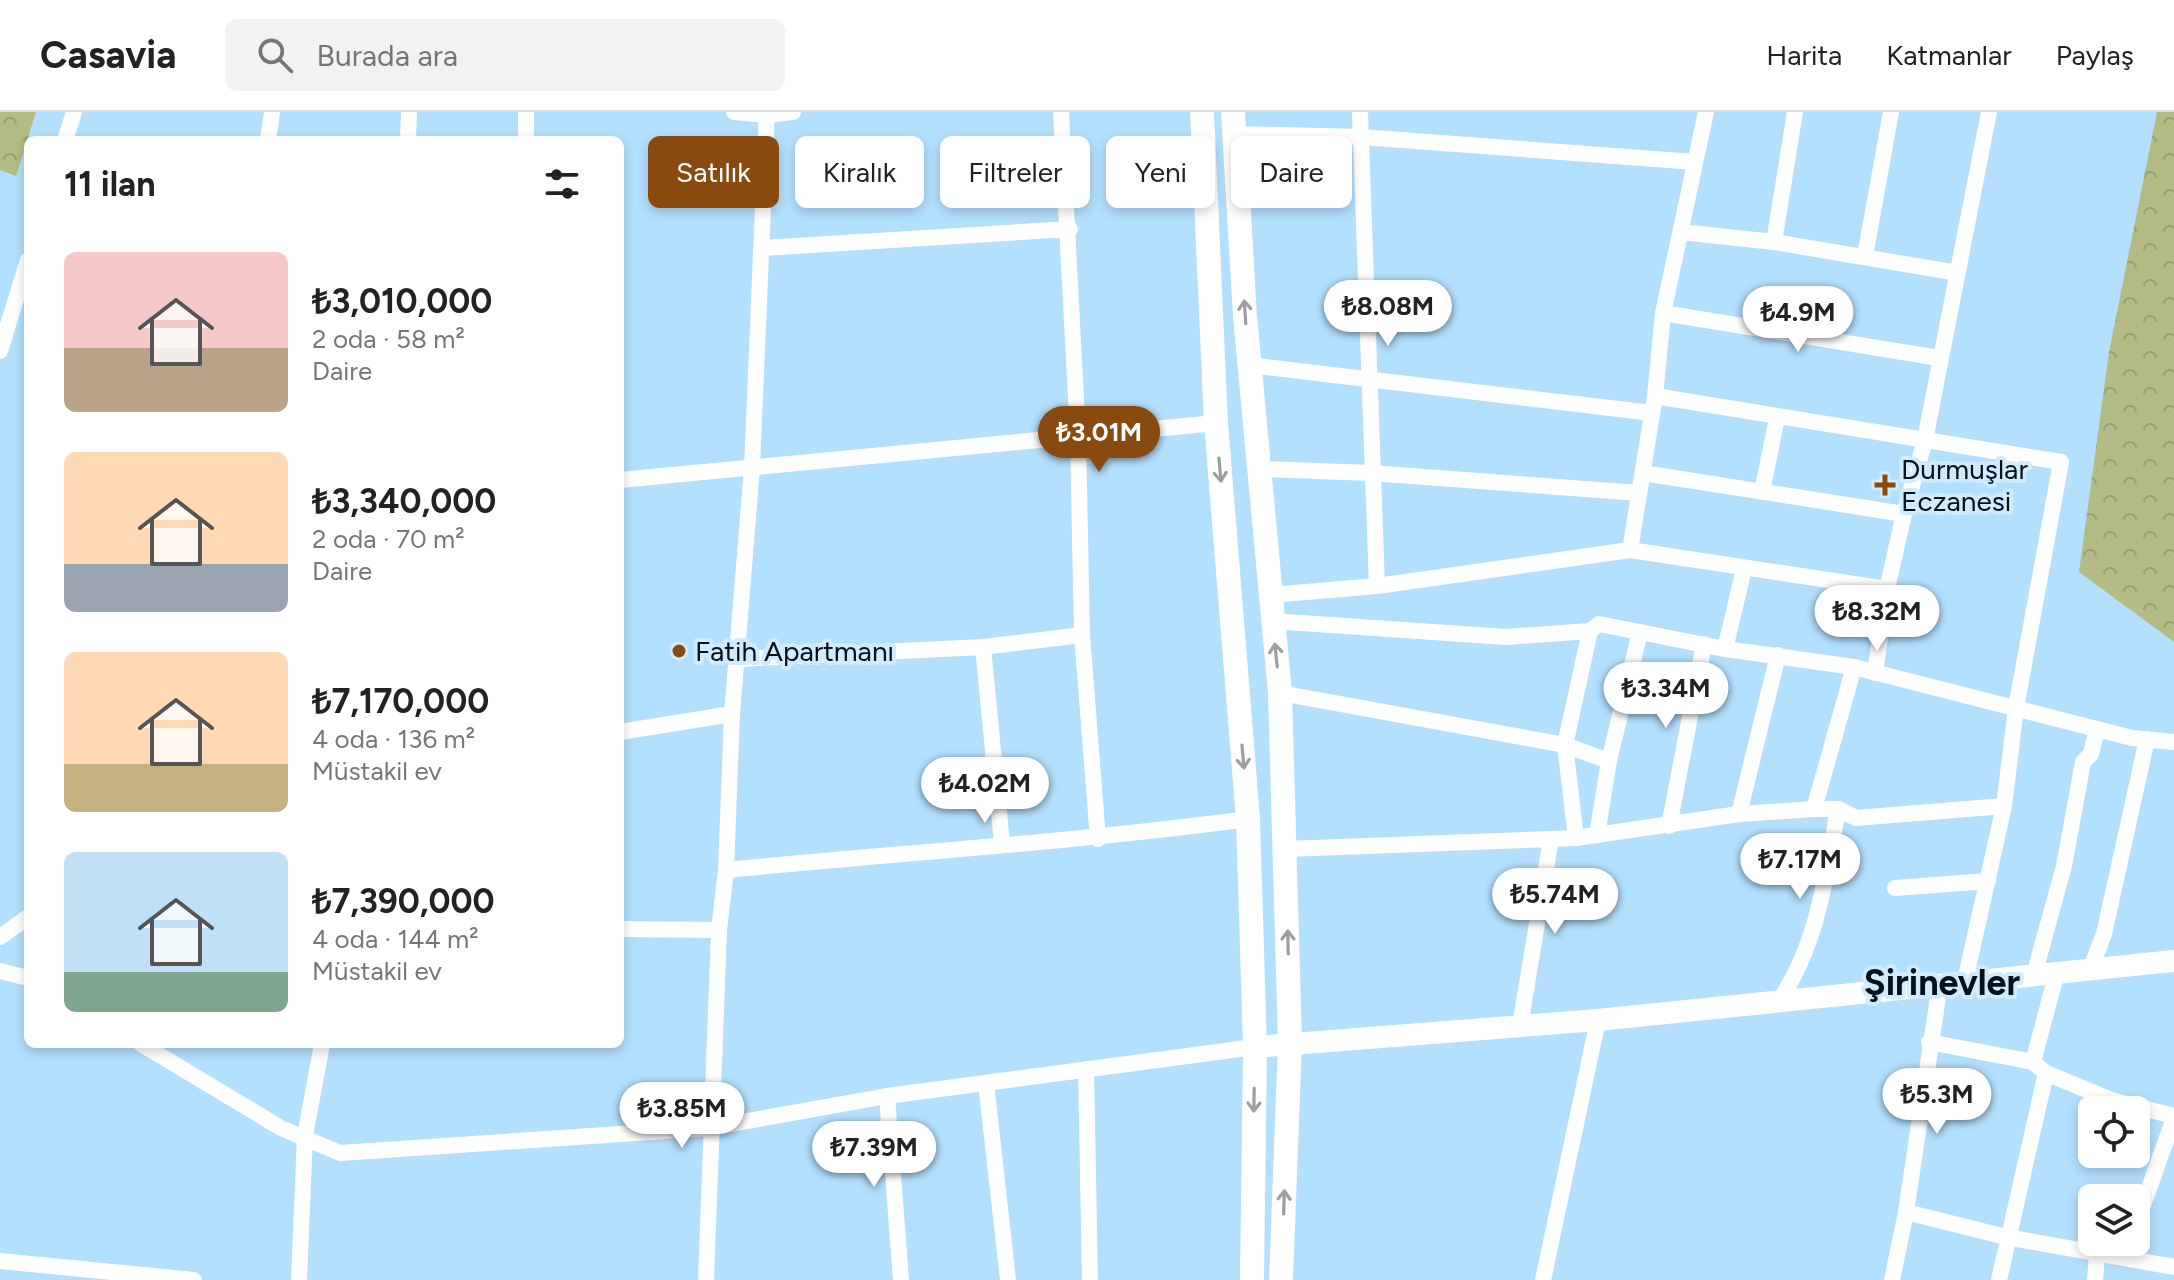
<!DOCTYPE html>
<html lang="tr">
<meta charset="utf-8">
<style>
:root{--surface:#fff;--page:#f2f2f2;--text:#222;--muted:#767676;--line:#e0e0e0;--accent:#894a10}
body{margin:0;font-family:Figtree,sans-serif;background:var(--page);color:var(--text);height:100vh;display:flex;flex-direction:column;font-size:30px;white-space:nowrap}
*{box-sizing:border-box;margin:0}
p{font-size:26px;color:var(--muted)}
.icon{flex:none;width:44px;height:44px;fill:none;stroke:currentColor;stroke-width:2;stroke-linecap:round;stroke-linejoin:round}
.map{position:relative;flex:1;overflow:hidden}
.details{position:absolute;left:24px;top:24px;width:600px;height:912px;display:flex;flex-direction:column;background:var(--surface);border-radius:12px;box-shadow:0 4px 12px #0003}
.details>*{flex:none}
.banner{position:absolute;left:648px;top:24px;width:760px;height:72px;display:flex;gap:16px}
.buttons{position:absolute;left:2078px;top:984px;display:grid;gap:16px}
.buttons a{display:grid;place-items:center;width:72px;height:72px;border-radius:12px;background:var(--surface);box-shadow:0 4px 12px #0003;font-size:40px}
.price{position:absolute;translate:-50% -68px;padding:0 18px;border-radius:28px;background:#fff;color:#222;font-size:26px;line-height:52px;filter:drop-shadow(0 2px 4px #0008)}
.price::after{content:'';position:absolute;left:50%;top:48px;width:24px;height:18px;margin-left:-12px;background:inherit;clip-path:polygon(0 0,100% 0,50% 100%)}
.price.selected{background:var(--accent);color:#fff}
ul{padding:0;list-style:none}
li{display:flex;align-items:center;gap:24px;height:200px;padding:0 40px}
li span{display:grid;place-items:center;flex:none;width:224px;height:160px;border-radius:12px;color:#555}
li>.icon{margin-inline-start:auto}
span .icon{width:96px;height:96px;fill:#fffc;stroke-width:1}
li b{font-size:34px}
h2{display:flex;justify-content:space-between;align-items:center;height:96px;padding:0 40px;font-size:34px}
.chip{padding:0 28px;border-radius:12px;background:var(--surface);box-shadow:0 4px 12px #0003;font-size:28px;line-height:72px}
.chip.selected{background:var(--accent);color:#fff}
header{display:flex;align-items:center;gap:48px;box-sizing:border-box;height:112px;padding:0 40px;background:var(--surface);border-bottom:2px solid var(--line)}
header strong{font-size:38px}
nav{display:flex;gap:44px;margin-inline-start:auto;font-size:28px}
.search{width:560px;height:72px;background:var(--page);display:flex;align-items:center;gap:20px;box-sizing:border-box;padding:0 28px;border-radius:12px;color:var(--muted);font-size:30px}
.map>svg:first-child{display:block}
</style>
<header>
<strong>Casavia</strong>
<div class="search"><svg class="icon" aria-label="search" viewBox="0 0 24 24"><circle cx="10" cy="10" r="6"/><path d="M15 15l6 6"/></svg>Burada ara</div>
<nav><a>Harita</a><a>Katmanlar</a><a>Paylaş</a></nav>
</header>
<div class="map">
<svg width="2174" height="1168" viewBox="0 0 2174 1168">
<defs>
<pattern id="forest-crowns" width="20" height="18" patternUnits="userSpaceOnUse" patternTransform="scale(2)"><rect width="20" height="18" fill="#b2bc84"/><path d="M2 6a3 3 0 1 1 6 0M12 15a3 3 0 1 1 6 0" fill="none" stroke="#97a171"/></pattern>
</defs>
<rect width="100%" height="100%" fill="#b3e0fe"/>
<!-- forest -->
<g fill="url(#forest-crowns)">
<path d="M0 0H36L16 64 0 58Z"/>
<path d="M2157 0H2174V530L2079 460 2109 240Z"/>
</g>
<g fill="none" stroke-linecap="round" stroke-linejoin="round">
<!-- minor -->
<g stroke="#fff" stroke-width="16">
<path d="M734 0 766 3 793 0"/>
<path d="M1061 0 1078 325 1082 523 1098 727"/>
<path d="M1360 0 1377 474"/>
<path d="M1234 22 1361 25 1695 50"/>
<path d="M65 28 74 0"/>
<path d="M268 28 272 0"/>
<path d="M408 28 409 0"/>
<path d="M526 28V0"/>
<path d="M1681 120 1774 130 1958 161"/>
<path d="M1774 130 1795 0"/>
<path d="M762 136 1070 117"/>
<path d="M1865 144 1891 0"/>
<path d="M1663 201 1939 246"/>
<path d="M0 239 28 148"/>
<path d="M1249 253 1652 301"/>
<path d="M1655 284 2061 350 2016 596 2004 694 1965 869"/>
<path d="M1260 357 1371 361 1639 381"/>
<path d="M1643 361 1904 402"/>
<path d="M620 368 1216 311"/>
<path d="M1762 380 1777 306"/>
<path d="M1630 438 1655 284 1663 201 1706 0"/>
<path d="M1271 483 1377 474 1630 438 1887 477"/>
<path d="M1272 509 1506 525 1590 519 1599 512 1725 537 1854 555 2132 626 2174 630"/>
<path d="M983 535 1002 732"/>
<path d="M1725 537 1744 457"/>
<path d="M737 547 983 535 1082 523"/>
<path d="M1875 561 1887 477 1904 402 1925 328 1989 0"/>
<path d="M1280 581 1565 633 1609 649"/>
<path d="M620 620 732 602"/>
<path d="M1814 697 1854 555"/>
<path d="M1739 702 1778 543"/>
<path d="M1669 714 1704 532"/>
<path d="M1597 723 1609 649 1640 520"/>
<path d="M1576 726 1565 633 1590 519"/>
<path d="M1286 737 1576 726 1739 702 1814 697H1838L1856 706 2004 694"/>
<path d="M726 758C900 741 1075 730 1248 707"/>
<path d="M1895 776 1988 769"/>
<path d="M620 817 719 818"/>
<path d="M0 825 28 805"/>
<path d="M2090 858 2104 822 2147 627"/>
<path d="M0 859 28 866"/>
<path d="M2034 863 2064 754 2083 650 2091 642 2097 617"/>
<path d="M1779 889C1818 832 1826 763 1838 697"/>
<path d="M1520 914 1551 727"/>
<path d="M1929 930 2033 950"/>
<path d="M141 932 281 1016 340 1041 709 1016 887 984 1255 935"/>
<path d="M1086 957 1090 1168"/>
<path d="M2046 961 2111 988 2174 1004"/>
<path d="M986 971 1008 1168"/>
<path d="M887 984 901 1168"/>
<path d="M1906 1100 2006 1125 2174 1155"/>
<path d="M2136 1113 2174 1006"/>
<path d="M2126 1146 2131 1130"/>
<path d="M0 1149 194 1168"/>
<path d="M299 1168 305 1024 322 932"/>
<path d="M706 1168 719 818 726 758 732 602 752 356 767 0"/>
<path d="M1543 1168 1598 908"/>
<path d="M1892 1168 1906 1100 1940 872"/>
<path d="M1999 1168 2046 961 2033 950 2057 860"/>
<path d="M2095 1168 2097 1142"/>
</g>
<!-- tertiary -->
<path stroke="#fff" stroke-width="22" d="M1255 935 1598 908 2174 849"/>
<!-- secondary -->
<g stroke="#fff" stroke-width="24">
<path d="M1202 0 1216 311 1248 707 1255 935 1252 1168"/>
<path d="M1233 0 1245 204 1280 581 1290 930 1281 1168"/>
</g>
</g>
<!-- one-way arrows -->
<defs><path id="oneway-shaft" d="M-6 0H5M1.5-3L5.5 0L1.5 3" fill="none" stroke-width="1.6" stroke-linecap="round" stroke-linejoin="round" transform="scale(2)"/></defs>
<g stroke="#9a9fa3">
<use href="#oneway-shaft" transform="translate(1245 200) rotate(-94)"/>
<use href="#oneway-shaft" transform="translate(1220 358) rotate(85)"/>
<use href="#oneway-shaft" transform="translate(1276 543) rotate(-96)"/>
<use href="#oneway-shaft" transform="translate(1243 645) rotate(85)"/>
<use href="#oneway-shaft" transform="translate(1288 830) rotate(-91)"/>
<use href="#oneway-shaft" transform="translate(1254 988) rotate(91)"/>
<use href="#oneway-shaft" transform="translate(1284 1090) rotate(-88)"/>
</g>
<!-- markers -->
<g fill="#894a10" stroke="#d0ebfd" stroke-width="3">
<path d="M1881 361h8v8h8v8h-8v8h-8v-8h-8v-8h8z"/>
<circle cx="679" cy="539" r="8"/>
</g>
<g text-anchor="middle" stroke-width="8" stroke-linejoin="round" paint-order="stroke">
<!-- poi labels -->
<g font-size="28" fill="#02101a" stroke="#d0ebfd" text-anchor="start">
<text x="1901" y="367">Durmuşlar<tspan x="1901" dy="32">Eczanesi</tspan></text>
<text x="695" y="549">Fatih Apartmanı</text>
</g>
<!-- district labels -->
<g font-size="36" font-weight="bold" fill="#02101a" stroke="#d0ebfd">
<text x="1942" y="883">Şirinevler</text>
</g>
</g>
</svg>
<div class="buttons">
<a><svg class="icon" aria-label="locate" viewBox="0 0 24 24"><circle cx="12" cy="12" r="6"/><path d="M12 2v4M12 18v4M2 12h4M18 12h4"/></svg></a>
<a><svg class="icon" aria-label="layers" viewBox="0 0 24 24"><path d="M12 4l9 5-9 5-9-5zM3 14l9 5 9-5"/></svg></a>
</div>
<b class="price" style="left:1388px;top:236px">₺8.08M</b>
<b class="price" style="left:1798px;top:242px">₺4.9M</b>
<b class="price selected" style="left:1099px;top:362px">₺3.01M</b>
<b class="price" style="left:1877px;top:541px">₺8.32M</b>
<b class="price" style="left:1666px;top:618px">₺3.34M</b>
<b class="price" style="left:985px;top:713px">₺4.02M</b>
<b class="price" style="left:1800px;top:789px">₺7.17M</b>
<b class="price" style="left:1555px;top:824px">₺5.74M</b>
<b class="price" style="left:1937px;top:1024px">₺5.3M</b>
<b class="price" style="left:682px;top:1038px">₺3.85M</b>
<b class="price" style="left:874px;top:1077px">₺7.39M</b>
<div class="banner">
<a class="chip selected">Satılık</a>
<a class="chip">Kiralık</a>
<a class="chip">Filtreler</a>
<a class="chip">Yeni</a>
<a class="chip">Daire</a>
</div>
<section class="details">
<h2>11 ilan<svg class="icon" aria-label="filters" viewBox="0 0 24 24"><path d="M4 7h16M4 17h16"/><circle cx="9" cy="7" r="2"/><circle cx="15" cy="17" r="2"/></svg></h2>
<ul>
<li><span style="background:linear-gradient(#f6c9c9 60%,#b9a48a 0)"><svg class="icon" aria-label="home" viewBox="0 0 24 24"><path d="M3 11l9-7 9 7M6 9v11h12V9"/></svg></span><div><b>₺3,010,000</b><p>2 oda · 58 m²</p><p>Daire</p></div></li>
<li><span style="background:linear-gradient(#ffd9b3 70%,#9aa5b1 0)"><svg class="icon" aria-label="home" viewBox="0 0 24 24"><path d="M3 11l9-7 9 7M6 9v11h12V9"/></svg></span><div><b>₺3,340,000</b><p>2 oda · 70 m²</p><p>Daire</p></div></li>
<li><span style="background:linear-gradient(#ffd9b3 70%,#c2b280 0)"><svg class="icon" aria-label="home" viewBox="0 0 24 24"><path d="M3 11l9-7 9 7M6 9v11h12V9"/></svg></span><div><b>₺7,170,000</b><p>4 oda · 136 m²</p><p>Müstakil ev</p></div></li>
<li><span style="background:linear-gradient(#bfe0f5 75%,#7fa58c 0)"><svg class="icon" aria-label="home" viewBox="0 0 24 24"><path d="M3 11l9-7 9 7M6 9v11h12V9"/></svg></span><div><b>₺7,390,000</b><p>4 oda · 144 m²</p><p>Müstakil ev</p></div></li>
</ul>
</section>
</div>
